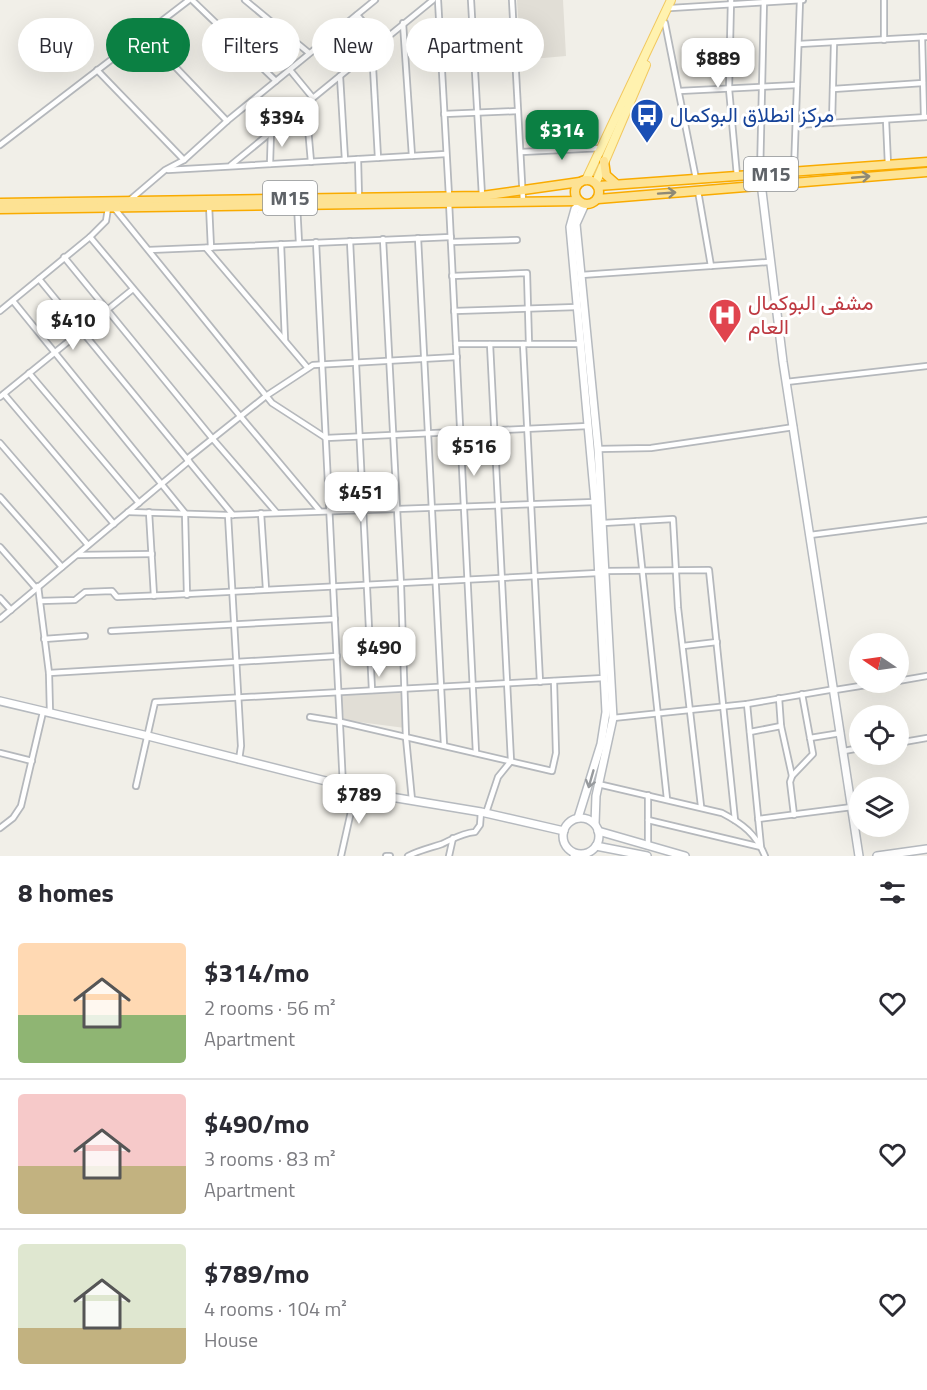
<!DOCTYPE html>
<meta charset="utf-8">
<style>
:root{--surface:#fff;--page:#f2f2f3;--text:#2b2b33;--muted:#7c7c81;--line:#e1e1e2;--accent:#0b8043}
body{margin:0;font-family:"Titillium Web",Vazirmatn,sans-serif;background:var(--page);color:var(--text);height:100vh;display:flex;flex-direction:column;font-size:22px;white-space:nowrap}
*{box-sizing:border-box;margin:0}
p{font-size:20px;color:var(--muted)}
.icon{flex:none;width:33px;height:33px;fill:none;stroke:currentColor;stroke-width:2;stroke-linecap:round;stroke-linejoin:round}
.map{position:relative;height:856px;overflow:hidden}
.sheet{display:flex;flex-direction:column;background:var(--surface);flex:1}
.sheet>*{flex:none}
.hud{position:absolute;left:18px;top:18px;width:600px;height:54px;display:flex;gap:12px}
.needle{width:39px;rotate:283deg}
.buttons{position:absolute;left:849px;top:633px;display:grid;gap:12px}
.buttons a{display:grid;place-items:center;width:60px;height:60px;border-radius:50%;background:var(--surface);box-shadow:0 6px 24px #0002;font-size:30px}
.price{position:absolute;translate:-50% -51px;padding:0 14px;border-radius:12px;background:#fff;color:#222;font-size:20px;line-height:39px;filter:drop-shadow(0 2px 3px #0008)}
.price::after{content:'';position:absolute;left:50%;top:36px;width:18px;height:14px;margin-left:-9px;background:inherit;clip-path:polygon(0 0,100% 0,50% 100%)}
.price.active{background:var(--accent);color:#fff}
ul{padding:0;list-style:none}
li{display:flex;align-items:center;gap:18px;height:150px;padding:0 18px}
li+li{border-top:2px solid var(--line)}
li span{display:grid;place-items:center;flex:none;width:168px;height:120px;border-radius:6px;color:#555}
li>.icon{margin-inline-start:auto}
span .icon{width:72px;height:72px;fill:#fffc;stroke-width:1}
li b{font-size:26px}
h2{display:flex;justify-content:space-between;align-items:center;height:72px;padding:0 18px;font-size:26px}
.pill{padding:0 21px;border-radius:27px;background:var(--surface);box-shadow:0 6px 24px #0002;font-size:21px;line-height:54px}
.pill.active{background:var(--accent);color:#fff}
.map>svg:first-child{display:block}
</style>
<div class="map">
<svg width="927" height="856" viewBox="0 0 927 856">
<rect width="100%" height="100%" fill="#f1efe8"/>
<!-- education -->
<g fill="#e1ded6">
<path d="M517 0H563L566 56 521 60Z"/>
<path d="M402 693 405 728 344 720 341 695Z"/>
</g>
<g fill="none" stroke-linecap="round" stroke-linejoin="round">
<!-- street casing -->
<g stroke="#b5b8bc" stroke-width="8">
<g id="street">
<path d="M192 0 276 81"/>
<path d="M245 0 309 53"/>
<path d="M438 0 449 196"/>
<path d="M471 0 482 196"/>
<path d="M512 0 523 201"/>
<path d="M731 0 729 89 737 176"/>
<path d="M671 8 803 0"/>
<path d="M357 15 381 42"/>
<path d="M403 23 412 156"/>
<path d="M665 23 696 179"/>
<path d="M439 27 514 25"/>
<path d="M143 33 227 121"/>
<path d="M922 37 924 117"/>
<path d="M884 40V0"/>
<path d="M799 44 927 37"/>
<path d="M372 49 378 158"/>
<path d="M97 70 184 160"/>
<path d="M290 70 313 98"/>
<path d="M340 76 345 160"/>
<path d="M833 89 923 83"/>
<path d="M679 91 797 85"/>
<path d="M306 105 311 162"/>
<path d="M444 114 518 111"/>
<path d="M886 120 888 165"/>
<path d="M832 123 834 43"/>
<path d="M797 125 927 117"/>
<path d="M0 145 189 0"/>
<path d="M521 152 602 148"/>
<path d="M358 159 359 198"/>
<path d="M270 164 271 132"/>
<path d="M231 165 433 0"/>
<path d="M168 170 446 154"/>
<path d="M794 171 800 0"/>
<path d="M760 175 764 0"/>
<path d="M698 191 711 266"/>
<path d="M131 199 165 170 184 160 227 121 375 0"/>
<path d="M449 202 476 753"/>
<path d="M297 204 299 243"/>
<path d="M209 205 211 248"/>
<path d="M115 209 272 403 326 438 588 426"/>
<path d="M90 237 319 510"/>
<path d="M418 238 444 745"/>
<path d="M383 239 401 585 406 738 412 800"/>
<path d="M350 241 372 690"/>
<path d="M316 242 343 786"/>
<path d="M451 242 517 240"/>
<path d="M281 244 285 340"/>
<path d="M206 248 307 367"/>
<path d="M149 250 451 237"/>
<path d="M64 257 212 438 276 512"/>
<path d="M581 275 769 262"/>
<path d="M452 276 527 273 529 344"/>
<path d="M39 279 233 515"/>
<path d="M13 301 185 513 187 595"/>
<path d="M0 311 90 237 106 221 108 208"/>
<path d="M454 311 577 307"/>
<path d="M456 344H581"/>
<path d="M523 344 540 682"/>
<path d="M29 373 139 503"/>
<path d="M786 382 927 366"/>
<path d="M4 394 114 524"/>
<path d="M0 397 133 289"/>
<path d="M0 443 88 545"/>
<path d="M598 449 651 448 794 427"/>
<path d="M187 459 266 396 313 365 457 357"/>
<path d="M0 497 62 567"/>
<path d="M128 512 228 515 595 502"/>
<path d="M149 512 154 596"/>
<path d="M261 513 266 589"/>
<path d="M228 515 241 746 239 760"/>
<path d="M637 521 667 799"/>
<path d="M603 523 673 519 678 608 701 806"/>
<path d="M810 535 927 520"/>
<path d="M0 547 36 588"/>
<path d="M77 555 152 554"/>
<path d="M605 571 709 570 735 820"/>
<path d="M38 586 49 673 50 713"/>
<path d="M0 598 11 610"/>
<path d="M40 601 75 600 85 592 112 591 117 597 167 595 598 573"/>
<path d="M0 619 189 461"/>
<path d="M111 631 335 619"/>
<path d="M44 639 85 636"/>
<path d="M683 646 717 642"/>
<path d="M49 673 337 656"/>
<path d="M898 681 927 676"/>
<path d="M835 690 885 682"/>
<path d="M779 698 781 726 792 776"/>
<path d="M310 717 341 722 552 771 556 753 554 681"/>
<path d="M613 718 747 704 835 689"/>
<path d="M750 732 781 726"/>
<path d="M810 738 841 733"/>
<path d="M898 743 927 738"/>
<path d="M844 751 860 748"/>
<path d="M0 753 32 761"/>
<path d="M598 784 722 813C743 824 756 834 765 856"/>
<path d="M136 786 155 702 604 678"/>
<path d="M648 795V846"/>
<path d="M486 813 498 777 511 761 490 344"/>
<path d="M794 815 790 782 792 776 813 754 802 694"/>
<path d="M758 819 852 807"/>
<path d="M648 820 761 847 747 704"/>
<path d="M0 828 13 818 21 806 43 712"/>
<path d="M341 856 356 789"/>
<path d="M386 856H390"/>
<path d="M408 856C420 850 430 848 442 844 453 839 462 833 475 832L480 825 481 812"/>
<path d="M449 856 453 838"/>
<path d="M573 856V854"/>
</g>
</g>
<!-- secondary casing -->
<g stroke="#b6babf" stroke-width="10">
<g id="secondary">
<path d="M760 175 783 362 859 856"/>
<path d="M585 204 576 224 598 449 613 718 596 796 595 824"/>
<path d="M0 701 148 736 385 796 481 812 564 831"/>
<path d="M578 818 601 744 606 712 595 502 570 227 575 209 582 203"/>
<circle cx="581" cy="836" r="18"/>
<path d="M598 831 685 856"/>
<path d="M596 846 647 856"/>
<path d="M877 856 927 849"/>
</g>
</g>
<!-- primary casing -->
<g stroke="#f2c960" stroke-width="10">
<g id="primary">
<path d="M586 180 671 0"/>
<path d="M596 182 646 65"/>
</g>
</g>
<!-- highway casing -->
<g stroke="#f9ab00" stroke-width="11">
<g id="highway">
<path d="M604 161 606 175 615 183"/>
<circle cx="587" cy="192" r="12"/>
<path d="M598 186 927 162"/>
<path d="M598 199 927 172"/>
<path d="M0 203 482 196 580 182"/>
<path d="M0 209 579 201"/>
</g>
</g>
<!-- street -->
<use href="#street" stroke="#fff" stroke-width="4.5"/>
<!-- secondary -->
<use href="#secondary" stroke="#fff" stroke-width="7"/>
<!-- primary -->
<use href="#primary" stroke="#fff2af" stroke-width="8"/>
<!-- highway -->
<use href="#highway" stroke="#fde293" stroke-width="8"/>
</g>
<!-- one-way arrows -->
<defs><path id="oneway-shaft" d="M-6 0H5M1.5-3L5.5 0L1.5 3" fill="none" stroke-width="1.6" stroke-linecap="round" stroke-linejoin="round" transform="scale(1.5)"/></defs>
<g stroke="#8e8975">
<use href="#oneway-shaft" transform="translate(861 177) rotate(-5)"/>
<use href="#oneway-shaft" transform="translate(667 193) rotate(-4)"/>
</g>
<use stroke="#979a9d" href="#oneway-shaft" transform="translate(591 779) rotate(106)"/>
<!-- icons -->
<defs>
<g id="bus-pin" transform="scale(1.725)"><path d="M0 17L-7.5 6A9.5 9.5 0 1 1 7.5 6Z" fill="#1a4fb4" stroke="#fff"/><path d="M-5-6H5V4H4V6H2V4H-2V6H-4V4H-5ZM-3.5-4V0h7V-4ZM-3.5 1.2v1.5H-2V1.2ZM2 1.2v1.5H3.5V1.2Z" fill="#fff"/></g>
<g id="hospital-pin" transform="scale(1.725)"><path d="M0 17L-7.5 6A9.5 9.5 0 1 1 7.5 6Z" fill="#e0444e" stroke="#fff"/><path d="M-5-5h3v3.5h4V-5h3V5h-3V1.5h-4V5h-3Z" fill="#fff"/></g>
</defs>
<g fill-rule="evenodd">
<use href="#bus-pin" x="647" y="115"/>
<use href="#hospital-pin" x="725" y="315"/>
</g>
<g text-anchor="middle" stroke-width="6" stroke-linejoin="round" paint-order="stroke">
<!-- shield labels -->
<g fill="#fff" stroke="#8f9295" stroke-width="1.5">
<rect x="744" y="157" width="54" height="34" rx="4.5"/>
<rect x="263" y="181" width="54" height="34" rx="4.5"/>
</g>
<g font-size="20" font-weight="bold" fill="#5f6368">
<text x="771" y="181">M15</text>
<text x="290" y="205">M15</text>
</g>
<!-- transit labels -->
<g font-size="21" fill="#164399" stroke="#fff" text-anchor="start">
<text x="670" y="122">مركز انطلاق البوكمال</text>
</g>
<!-- health labels -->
<g font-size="21" fill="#be3a42" stroke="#fff" text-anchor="start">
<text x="748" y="310">مشفى البوكمال<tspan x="748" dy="24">العام</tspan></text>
</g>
</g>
</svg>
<div class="buttons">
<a><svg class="needle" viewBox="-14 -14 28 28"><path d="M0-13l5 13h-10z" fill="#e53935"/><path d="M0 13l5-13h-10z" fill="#7c7c81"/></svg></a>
<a><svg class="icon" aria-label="locate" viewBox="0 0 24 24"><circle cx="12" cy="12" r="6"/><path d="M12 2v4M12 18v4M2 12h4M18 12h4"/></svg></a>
<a><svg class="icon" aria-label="layers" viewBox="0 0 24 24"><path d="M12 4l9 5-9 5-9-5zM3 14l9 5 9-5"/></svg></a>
</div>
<b class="price" style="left:718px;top:89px">$889</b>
<b class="price" style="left:282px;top:148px">$394</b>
<b class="price active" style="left:562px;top:161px">$314</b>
<b class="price" style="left:73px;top:351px">$410</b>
<b class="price" style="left:474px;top:477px">$516</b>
<b class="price" style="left:361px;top:523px">$451</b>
<b class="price" style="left:379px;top:678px">$490</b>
<b class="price" style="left:359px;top:825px">$789</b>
<div class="hud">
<a class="pill">Buy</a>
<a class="pill active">Rent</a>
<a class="pill">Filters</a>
<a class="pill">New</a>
<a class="pill">Apartment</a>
</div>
</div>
<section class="sheet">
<h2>8 homes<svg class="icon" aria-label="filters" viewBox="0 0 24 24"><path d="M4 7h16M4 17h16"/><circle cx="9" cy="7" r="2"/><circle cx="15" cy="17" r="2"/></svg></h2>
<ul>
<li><span style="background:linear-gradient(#ffd9b3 60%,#8fb573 0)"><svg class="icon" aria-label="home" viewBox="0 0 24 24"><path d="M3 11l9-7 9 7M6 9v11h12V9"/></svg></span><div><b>$314/mo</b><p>2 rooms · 56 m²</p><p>Apartment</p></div><svg class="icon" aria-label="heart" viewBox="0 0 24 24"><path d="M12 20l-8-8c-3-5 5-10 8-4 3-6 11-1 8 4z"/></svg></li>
<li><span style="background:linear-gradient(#f6c9c9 60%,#c2b280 0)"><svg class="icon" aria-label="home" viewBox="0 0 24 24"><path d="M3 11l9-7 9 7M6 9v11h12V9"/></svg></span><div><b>$490/mo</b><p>3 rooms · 83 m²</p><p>Apartment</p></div><svg class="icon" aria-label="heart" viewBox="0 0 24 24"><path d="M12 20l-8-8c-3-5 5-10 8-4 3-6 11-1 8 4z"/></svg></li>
<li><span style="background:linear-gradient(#dfe7d0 70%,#c2b280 0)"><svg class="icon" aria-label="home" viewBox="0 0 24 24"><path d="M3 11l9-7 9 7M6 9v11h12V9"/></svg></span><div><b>$789/mo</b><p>4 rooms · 104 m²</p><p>House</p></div><svg class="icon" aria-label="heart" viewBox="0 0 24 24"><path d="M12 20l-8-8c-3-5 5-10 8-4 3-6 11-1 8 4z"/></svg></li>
</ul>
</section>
